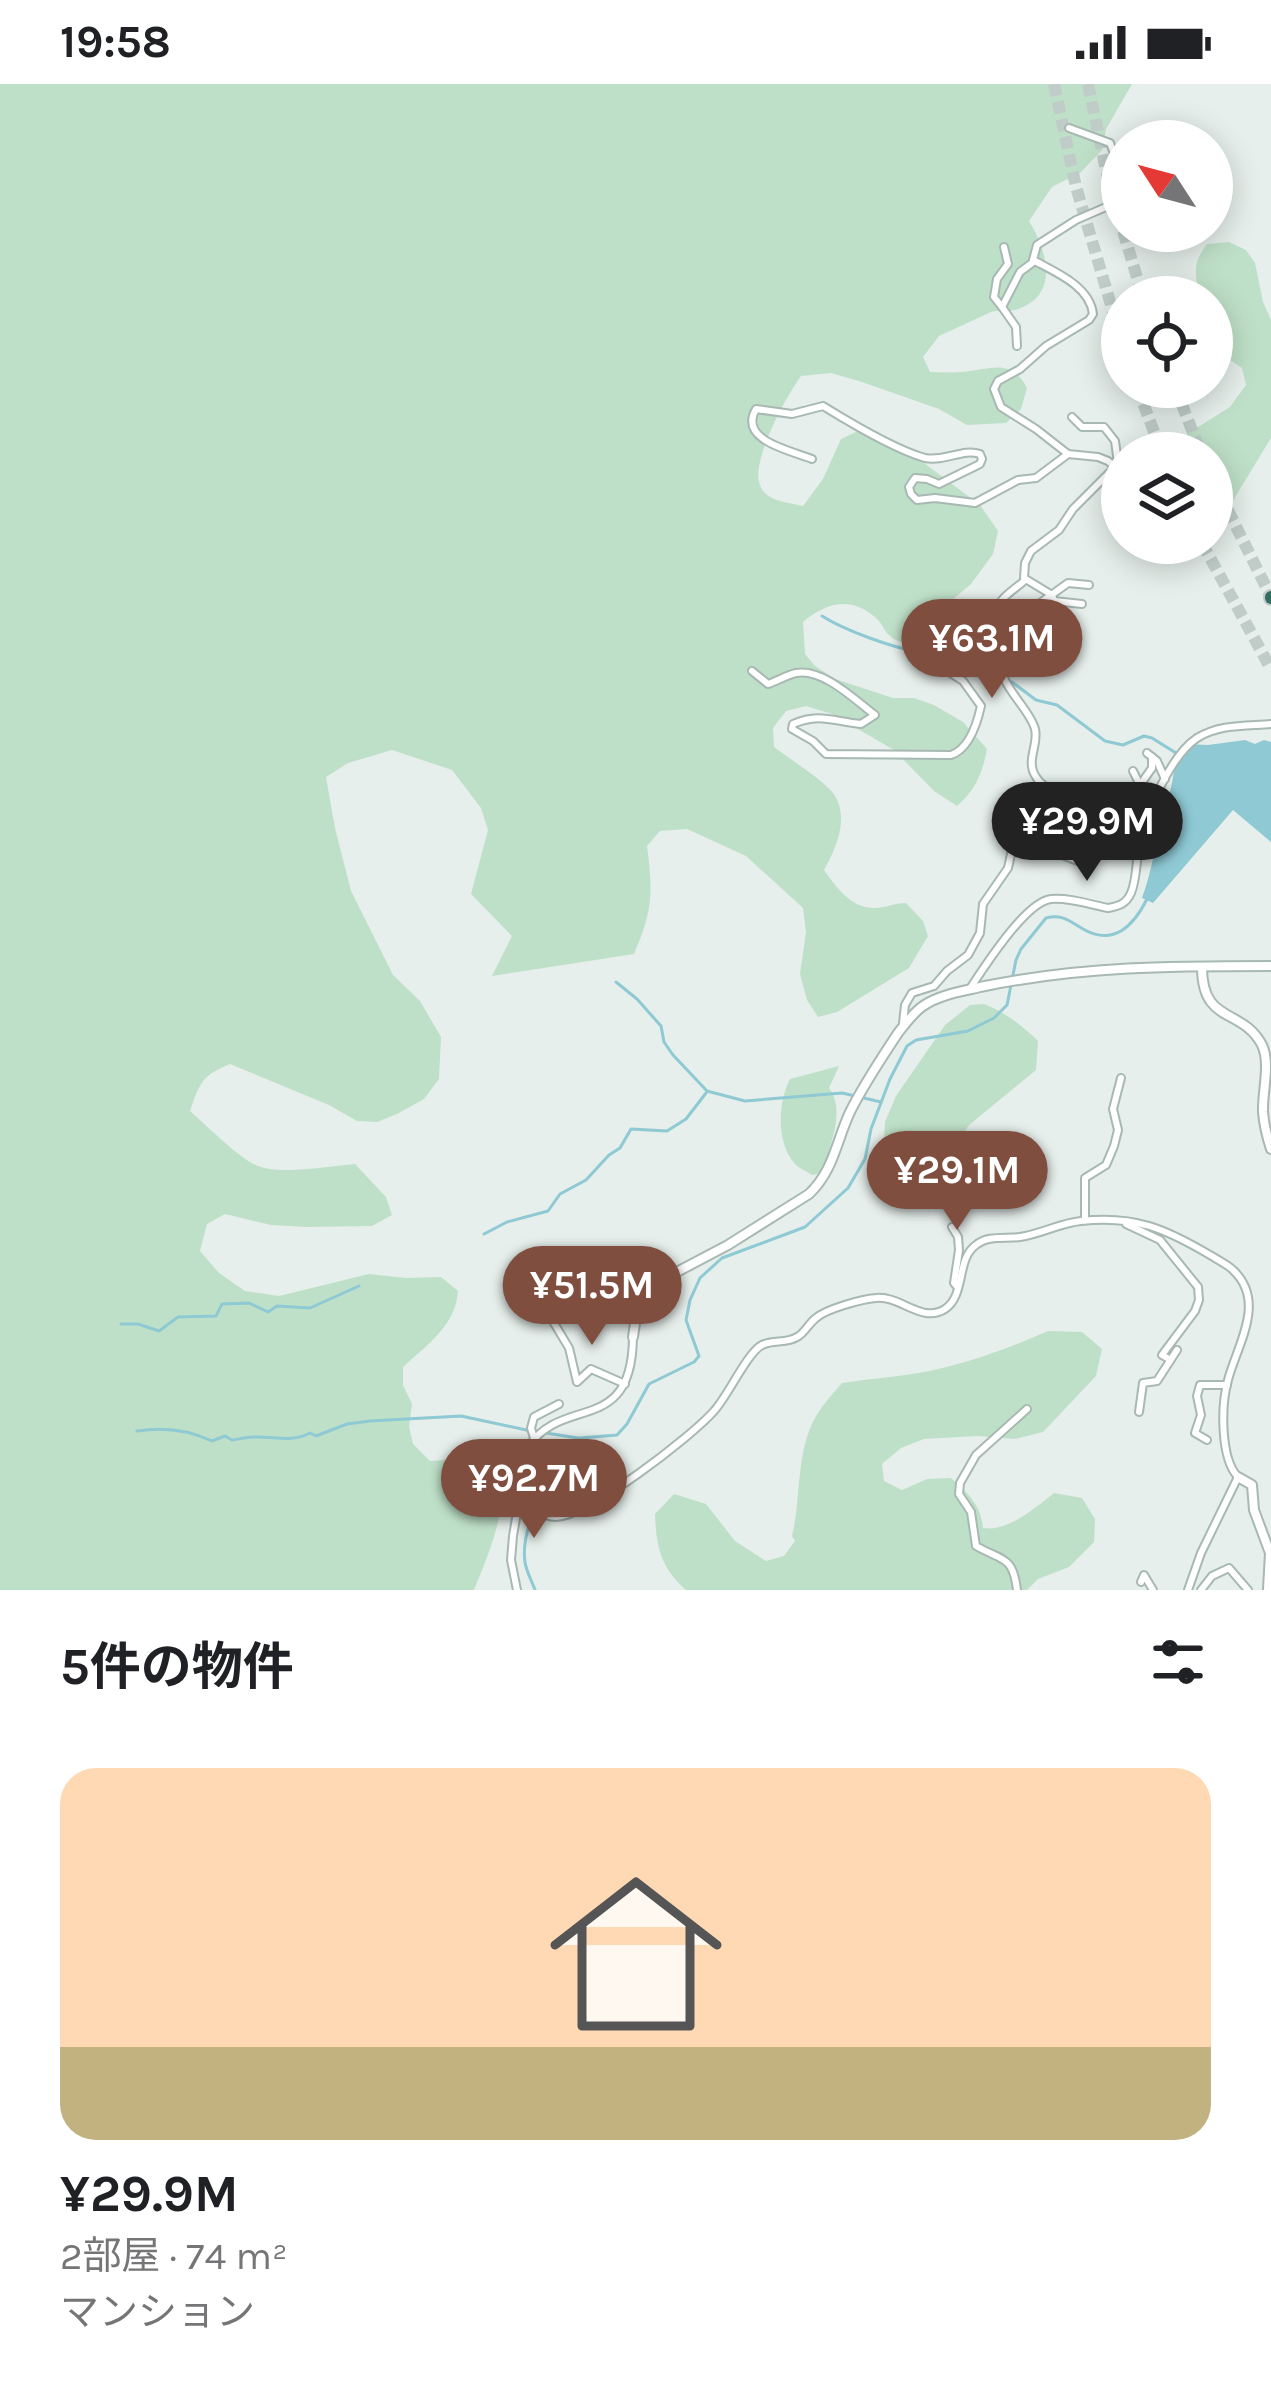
<!DOCTYPE html>
<html lang="ja">
<meta charset="utf-8">
<style>
:root{--surface:#fff;--page:#f6f6f6;--text:#202124;--muted:#757577;--line:#e0e0e0;--accent:#7f4e3f}
body{margin:0;font-family:Karla,"Noto Sans JP",sans-serif;background:var(--page);color:var(--text);height:100vh;display:flex;flex-direction:column;font-size:45px;white-space:nowrap}
*{box-sizing:border-box;margin:0}
p{font-size:39px;color:var(--muted)}
.icon{flex:none;width:66px;height:66px;fill:none;stroke:currentColor;stroke-width:2;stroke-linecap:round;stroke-linejoin:round}
.map{position:relative;height:1506px;overflow:hidden}
.drawer{display:flex;flex-direction:column;background:var(--surface);flex:1}
.drawer>*{flex:none}
.needle{width:78px;rotate:306deg}
.buttons{position:absolute;left:1101px;top:36px;display:grid;gap:24px}
.buttons a{display:grid;place-items:center;width:132px;height:132px;border-radius:50%;background:var(--surface);box-shadow:0 6px 30px #0003;font-size:60px}
.price{position:absolute;translate:-50% -102px;padding:0 27px;border-radius:42px;background:var(--accent);color:#fff;font-size:39px;line-height:78px;filter:drop-shadow(0 3px 6px #0008)}
.price::after{content:'';position:absolute;left:50%;top:72px;width:36px;height:27px;margin-left:-18px;background:inherit;clip-path:polygon(0 0,100% 0,50% 100%)}
.price.selected{background:#222;color:#fff}
ul{padding:0;list-style:none}
li{display:grid;align-content:center;gap:24px;height:636px;padding:0 60px}
li+li{border-top:3px solid var(--line)}
li span{display:grid;place-items:center;height:372px;border-radius:36px;color:#555}
li>.icon{margin-inline-start:auto}
span .icon{width:216px;height:216px;fill:#fffc;stroke-width:1}
li b{font-size:51px}
h2{display:flex;justify-content:space-between;align-items:center;height:144px;padding:0 60px;font-size:51px}
.status{display:flex;justify-content:space-between;align-items:center;height:84px;padding:0 60px;background:var(--surface);direction:ltr}
.status svg{height:33px;fill:currentColor}
.map>svg:first-child{display:block}
</style>
<div class="status"><b>19:58</b><svg viewBox="0 0 49 12"><path d="M0 12V9h3v3zM5 12V6h3v6zM10 12V3h3v9zM15 12V0h3v12zM26 1h20v11H26zM47 4h2v5h-2z"/></svg></div>
<div class="map">
<svg width="1271" height="1506" viewBox="0 0 1271 1506">
<rect width="100%" height="100%" fill="#e6efeb"/>
<!-- green -->
<g fill="#bfe0c8">
<path d="M0 0H1132L1106 45 1102 66 1081 88 1052 103 1029 137C1046 165 1060 208 1021 224 1010 229 1002 225 991 228L939 252 923 273 930 288C941 288 952 289 962 288 990 286 1011 273 1027 304L1021 325 1006 339 967 341 939 325 862 298 831 289 801 292C787 311 750 378 760 401 766 418 788 418 803 422L823 395 841 355 858 347 888 357 916 373 980 421 998 447 993 470 971 500 951 517 939 543 917 562C908 560 896 558 889 551 884 547 882 539 877 535 851 511 826 519 803 538L805 570 815 582 835 595 893 614H914L934 621 963 638 987 665C983 688 975 707 957 722L934 707 894 666 832 630 806 622 786 627 773 644 774 663C787 673 828 699 835 712 849 735 836 765 824 786 836 803 851 824 874 824 885 824 895 819 906 819L923 837 928 852 909 884 837 928 818 933 807 916 800 890 806 848 803 824 746 772 687 745 660 747 647 762C653 808 653 826 634 870L492 892 512 852 471 810 488 746 481 724 452 686 392 666 348 679 326 693 335 744 351 807 393 891 420 917 441 953 439 995 424 1015 397 1030 377 1038 357 1037 329 1021 230 980C201 992 200 999 190 1027 206 1041 241 1076 258 1082 281 1091 331 1082 355 1080L386 1113 392 1131 372 1142 306 1143 271 1141 225 1130 207 1140 200 1167 219 1189 245 1207 279 1212 369 1190 406 1194 441 1193 458 1207C456 1241 427 1261 403 1283V1301L412 1320 409 1343 413 1360 430 1377C457 1376 475 1368 502 1372 509 1419 492 1463 474 1506H0Z"/>
<path d="M1229 158 1246 166 1255 179 1263 218 1271 236V354L1212 451V369H1171L1187 350 1230 323 1246 301 1242 284 1215 266 1212 267V213H1200C1195 189 1192 180 1207 160Z"/>
<path d="M984 920C1005 928 1021 941 1038 957L1036 986 968 1042 945 1088 938 1095 924 1096 892 1077 884 1059 885 1038 896 1012 945 941 970 921Z"/>
<path d="M839 982 829 1004C847 1028 828 1062 823 1089L812 1091C806 1087 800 1085 795 1080 776 1059 778 1018 790 995Z"/>
<path d="M1048 1247 1082 1248 1102 1265 1096 1292 1043 1348 1015 1355 977 1352 924 1355 901 1364 882 1380 884 1397 902 1406 927 1395 951 1394C967 1407 982 1423 983 1444 1008 1448 1035 1424 1054 1409L1082 1414 1095 1435 1094 1458 1069 1483 1038 1495 1027 1506H686C661 1484 656 1463 655 1430L674 1410 706 1420 735 1457 766 1477 784 1472 795 1457 792 1452C801 1416 796 1372 813 1338 820 1323 832 1311 842 1299 868 1295 894 1293 919 1289 964 1281 1007 1265 1048 1247Z"/>
</g>
<!-- water -->
<path fill="#8ec9d4" d="M1245 656 1255 660 1264 656 1271 658V758L1233 726 1153 819 1142 814C1150 792 1154 770 1159 747 1165 721 1176 699 1174 671L1186 660 1208 661Z"/>
<g fill="none" stroke-linecap="round" stroke-linejoin="round">
<!-- stream -->
<g stroke="#8ec9d4" stroke-width="3">
<path d="M822 532C844 546 893 564 919 568L922 573 936 574"/>
<path d="M945 577C970 582 979 578 999 597"/>
<path d="M1012 598 1036 616 1057 621 1105 657 1123 661 1144 652 1152 654 1176 669"/>
<path d="M616 898 637 915 661 942 664 958 673 971 707 1007 745 1017 842 1009 881 1018"/>
<path d="M484 1150 507 1138 548 1127 560 1110 586 1096 609 1071 620 1064 631 1045 667 1047 686 1035 706 1009"/>
<path d="M121 1240H138L159 1247 178 1233 216 1232 222 1220 249 1219 268 1228 277 1222 310 1224 359 1202"/>
<path d="M137 1347C162 1343 189 1346 212 1357L225 1352 232 1356C239 1355 247 1353 254 1353 275 1352 291 1359 310 1349L316 1352 347 1340 370 1337 461 1332 531 1347"/>
<path d="M546 1349 578 1354"/>
<path d="M535 1506C532 1497 526 1487 525 1478 519 1440 556 1382 580 1354L617 1351 627 1340 649 1300 694 1278 699 1272 686 1236 690 1216 700 1194 722 1174 805 1143 848 1104 865 1075 871 1045 890 995 907 962 916 956 968 947 994 934 1007 921 1016 876 1021 865 1046 834C1063 830 1069 837 1083 845 1114 863 1134 841 1147 815"/>
</g>
<!-- motorway-tunnel -->
<g stroke="#bfccc8" stroke-width="12" stroke-dasharray="12 6" stroke-linecap="butt">
<path d="M1054 0 1076 103 1122 258"/>
<path d="M1088 0 1106 86 1122 144"/>
<path d="M1123 147 1143 213"/>
<path d="M1137 303 1162 369"/>
<path d="M1175 303 1201 369"/>
<path d="M1212 394 1271 513"/>
<path d="M1202 459 1271 585"/>
</g>
<!-- minor casing -->
<g stroke="#a8b8b2" stroke-width="10">
<g id="minor">
<path d="M1002 223 994 213 997 195 1008 180 1004 163"/>
<path d="M1017 262 1016 243 1002 223 1020 188 1032 179"/>
<path d="M1072 333 1082 343H1104L1115 357 1118 379 1115 383"/>
<path d="M812 375C789 366 738 356 756 325L792 330 823 322C849 338 896 366 925 374 945 378 963 364 980 370L982 375 980 380 939 400 927 395 915 394 909 403 911 410 917 416 935 414 975 419 1018 396 1036 394 1068 370"/>
<path d="M1052 511 1024 494 1025 479 1031 467 1059 446 1073 425 1115 383 1108 377 1098 373 1068 370 1036 345 1001 323 994 305 998 297 1020 285 1046 262 1089 236 1093 230C1090 202 1055 188 1033 176L1037 161 1076 136 1106 123 1112 115 1114 86 1115 72 1110 59 1069 44"/>
<path d="M1054 517 1082 520"/>
<path d="M979 554C1006 548 991 537 1000 519 1004 511 1018 503 1025 496"/>
<path d="M752 587 768 600C777 597 787 591 796 589 823 584 855 616 875 631L861 640C835 638 820 628 793 640L792 645 813 657 826 670 951 671C969 665 977 640 981 622L963 597 941 583 939 577 942 570 958 564 1004 559 1036 522 1068 499 1089 501"/>
<path d="M1152 673 1157 677 1165 695"/>
<path d="M1133 687 1140 701"/>
<path d="M1143 739 1140 701 1152 684V673L1147 669"/>
<path d="M1026 750 1044 764 1083 779 1104 762 1111 732"/>
<path d="M969 906C983 885 1025 818 1051 815 1068 813 1092 821 1108 824 1119 822 1126 820 1131 809 1137 795 1136 777 1139 762 1145 731 1170 672 1197 654 1219 640 1246 642 1271 640"/>
<path d="M903 939 905 921 912 909 934 902 947 887 968 871 980 849 983 820 1008 784 1013 761 1031 743C1047 747 1065 743 1075 730 1076 701 1048 714 1036 693 1025 677 1039 661 1035 645 1031 629 1011 611 1004 594 1008 566 1028 530 1054 517L1052 511"/>
<path d="M1085 1136V1094L1106 1081 1114 1062 1118 1046 1113 1025 1121 994"/>
<path d="M1126 1140 1160 1156 1198 1203 1199 1216 1195 1227 1162 1271 1169 1275"/>
<path d="M952 1143 958 1153 959 1166 954 1199 958 1204"/>
<path d="M554 1239 569 1264 577 1298 591 1285 625 1300"/>
<path d="M1139 1328 1143 1299 1157 1297 1177 1266"/>
<path d="M534 1354 531 1344 534 1333 559 1320"/>
<path d="M1207 1356 1195 1349 1201 1331 1197 1312 1200 1301H1227"/>
<path d="M522 1406C528 1419 541 1433 556 1433 589 1432 691 1353 714 1327 728 1312 747 1269 762 1261 773 1255 786 1260 797 1253 805 1249 808 1240 816 1234 826 1225 862 1215 876 1214 900 1211 922 1240 945 1225 966 1211 956 1175 976 1161 988 1151 1005 1155 1020 1153 1041 1150 1060 1139 1081 1137 1135 1131 1166 1145 1210 1171 1218 1176 1227 1180 1233 1186 1267 1218 1237 1261 1228 1296 1221 1321 1220 1374 1238 1393L1201 1469 1188 1506"/>
<path d="M1141 1498 1144 1491 1153 1506"/>
<path d="M517 1506 511 1476 513 1452 528 1363C563 1310 632 1353 633 1253"/>
<path d="M1017 1506C1013 1471 1002 1477 976 1462L971 1428 959 1410 960 1399 976 1371 1027 1325"/>
<path d="M1201 1506 1212 1492 1229 1484 1248 1506"/>
</g>
</g>
<!-- tertiary casing -->
<g stroke="#a8b8b2" stroke-width="12">
<g id="tertiary">
<path d="M1202 883C1202 941 1242 923 1262 961 1271 980 1262 1008 1263 1028 1264 1041 1267 1053 1271 1065"/>
<path d="M633 1253 638 1219 654 1200 728 1161 809 1110C834 1086 836 1058 850 1028 864 1000 881 975 898 949 905 940 914 928 923 922 940 910 965 907 985 902 1084 882 1171 882 1271 882"/>
<path d="M1238 1393 1252 1401 1254 1426 1270 1469 1268 1505 1271 1504"/>
</g>
</g>
<!-- motorway casing -->
<g stroke="#c2cac8" stroke-width="16">
<path id="motorway" d="M1271 513V514"/>
</g>
<!-- minor -->
<use href="#minor" stroke="#fff" stroke-width="6"/>
<!-- tertiary -->
<use href="#tertiary" stroke="#fff" stroke-width="8"/>
<!-- motorway -->
<use href="#motorway" stroke="#2f6f62" stroke-width="12"/>
</g>
</svg>
<div class="buttons">
<a><svg class="needle" viewBox="-14 -14 28 28"><path d="M0-13l5 13h-10z" fill="#e53935"/><path d="M0 13l5-13h-10z" fill="#757577"/></svg></a>
<a><svg class="icon" aria-label="locate" viewBox="0 0 24 24"><circle cx="12" cy="12" r="6"/><path d="M12 2v4M12 18v4M2 12h4M18 12h4"/></svg></a>
<a><svg class="icon" aria-label="layers" viewBox="0 0 24 24"><path d="M12 4l9 5-9 5-9-5zM3 14l9 5 9-5"/></svg></a>
</div>
<b class="price" style="left:992px;top:617px">¥63.1M</b>
<b class="price selected" style="left:1087px;top:800px">¥29.9M</b>
<b class="price" style="left:957px;top:1149px">¥29.1M</b>
<b class="price" style="left:592px;top:1264px">¥51.5M</b>
<b class="price" style="left:534px;top:1457px">¥92.7M</b>
</div>
<section class="drawer">
<h2>5件の物件<svg class="icon" aria-label="filters" viewBox="0 0 24 24"><path d="M4 7h16M4 17h16"/><circle cx="9" cy="7" r="2"/><circle cx="15" cy="17" r="2"/></svg></h2>
<ul>
<li><span style="background:linear-gradient(#ffd9b3 75%,#c2b280 0)"><svg class="icon" aria-label="home" viewBox="0 0 24 24"><path d="M3 11l9-7 9 7M6 9v11h12V9"/></svg></span><div><b>¥29.9M</b><p>2部屋 · 74 m²</p><p>マンション</p></div></li>
</ul>
</section>
